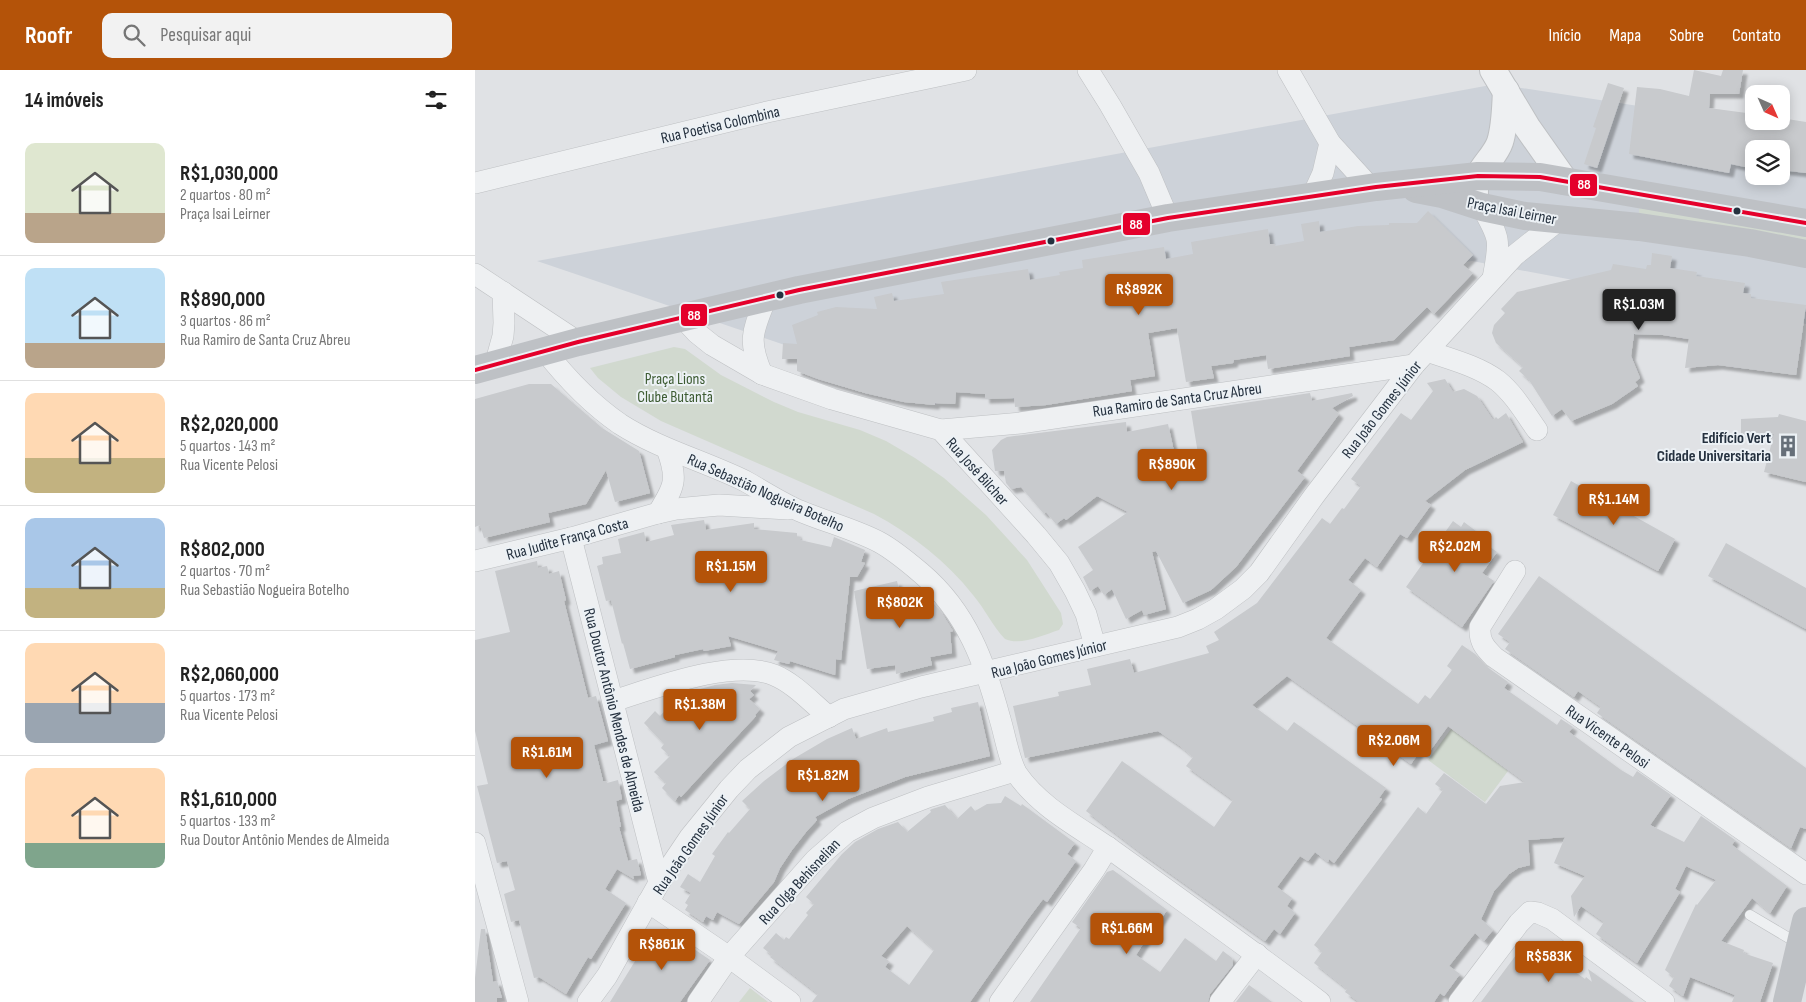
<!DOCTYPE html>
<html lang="pt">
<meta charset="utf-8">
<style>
:root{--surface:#fff;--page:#f2f2f2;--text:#222;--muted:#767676;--line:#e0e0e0;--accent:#b45309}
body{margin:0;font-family:"Sofia Sans Condensed",sans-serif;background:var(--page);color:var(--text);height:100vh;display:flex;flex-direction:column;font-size:19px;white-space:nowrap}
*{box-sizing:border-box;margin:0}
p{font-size:16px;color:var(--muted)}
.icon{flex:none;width:28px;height:28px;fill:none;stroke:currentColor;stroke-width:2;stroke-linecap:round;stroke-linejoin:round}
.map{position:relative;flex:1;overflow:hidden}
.sheet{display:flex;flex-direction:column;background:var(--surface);width:475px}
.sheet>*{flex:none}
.needle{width:32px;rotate:135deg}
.tools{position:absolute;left:1270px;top:15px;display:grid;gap:10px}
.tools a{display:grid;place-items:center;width:45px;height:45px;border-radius:10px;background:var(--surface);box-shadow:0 2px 12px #0003;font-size:25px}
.price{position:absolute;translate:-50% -42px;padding:0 11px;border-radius:5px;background:var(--accent);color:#fff;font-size:16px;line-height:32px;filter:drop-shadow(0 1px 2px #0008)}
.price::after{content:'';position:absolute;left:50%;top:30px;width:15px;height:11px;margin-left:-8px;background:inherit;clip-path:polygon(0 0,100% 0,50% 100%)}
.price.current{background:#222;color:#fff}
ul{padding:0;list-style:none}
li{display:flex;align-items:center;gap:15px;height:125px;padding:0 25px}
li+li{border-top:1px solid var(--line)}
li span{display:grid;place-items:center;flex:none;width:140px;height:100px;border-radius:10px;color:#555}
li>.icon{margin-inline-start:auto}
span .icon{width:60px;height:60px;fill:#fffc;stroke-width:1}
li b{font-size:21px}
h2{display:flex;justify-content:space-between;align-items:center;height:60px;padding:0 25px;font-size:21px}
header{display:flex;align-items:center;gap:30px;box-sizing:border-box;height:70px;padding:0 25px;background:var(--accent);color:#fff}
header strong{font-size:24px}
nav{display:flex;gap:28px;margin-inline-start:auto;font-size:18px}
.search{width:350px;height:45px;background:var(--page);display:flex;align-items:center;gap:12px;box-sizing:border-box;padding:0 18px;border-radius:10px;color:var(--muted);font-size:19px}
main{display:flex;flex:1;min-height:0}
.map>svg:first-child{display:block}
</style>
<header>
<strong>Roofr</strong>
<div class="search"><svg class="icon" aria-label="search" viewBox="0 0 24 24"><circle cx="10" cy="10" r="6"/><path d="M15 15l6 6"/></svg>Pesquisar aqui</div>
<nav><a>Início</a><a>Mapa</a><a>Sobre</a><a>Contato</a></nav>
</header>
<main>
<section class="sheet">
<h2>14 imóveis<svg class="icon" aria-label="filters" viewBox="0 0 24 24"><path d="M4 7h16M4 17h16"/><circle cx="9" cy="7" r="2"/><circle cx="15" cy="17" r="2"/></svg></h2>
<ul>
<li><span style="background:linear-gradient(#dfe7d0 70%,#b9a48a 0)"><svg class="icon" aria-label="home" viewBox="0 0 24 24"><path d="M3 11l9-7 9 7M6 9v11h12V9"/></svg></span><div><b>R$1,030,000</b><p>2 quartos · 80 m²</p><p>Praça Isai Leirner</p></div></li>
<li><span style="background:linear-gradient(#bfe0f5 75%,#b9a48a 0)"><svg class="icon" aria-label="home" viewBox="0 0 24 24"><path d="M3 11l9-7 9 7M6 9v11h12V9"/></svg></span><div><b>R$890,000</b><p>3 quartos · 86 m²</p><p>Rua Ramiro de Santa Cruz Abreu</p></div></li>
<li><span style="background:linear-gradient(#ffd9b3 65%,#c2b280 0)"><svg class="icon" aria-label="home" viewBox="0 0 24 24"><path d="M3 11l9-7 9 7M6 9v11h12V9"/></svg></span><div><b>R$2,020,000</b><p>5 quartos · 143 m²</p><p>Rua Vicente Pelosi</p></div></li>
<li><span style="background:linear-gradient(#a9c7e8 70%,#c2b280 0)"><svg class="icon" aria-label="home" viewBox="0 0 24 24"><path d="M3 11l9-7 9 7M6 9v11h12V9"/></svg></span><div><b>R$802,000</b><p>2 quartos · 70 m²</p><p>Rua Sebastião Nogueira Botelho</p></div></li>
<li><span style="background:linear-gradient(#ffd9b3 60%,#9aa5b1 0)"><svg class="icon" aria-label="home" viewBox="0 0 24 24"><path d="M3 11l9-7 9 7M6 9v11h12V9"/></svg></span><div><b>R$2,060,000</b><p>5 quartos · 173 m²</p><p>Rua Vicente Pelosi</p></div></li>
<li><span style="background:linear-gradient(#ffd9b3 75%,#7fa58c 0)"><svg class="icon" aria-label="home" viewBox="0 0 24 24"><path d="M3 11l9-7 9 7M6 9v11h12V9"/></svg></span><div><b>R$1,610,000</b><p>5 quartos · 133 m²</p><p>Rua Doutor Antônio Mendes de Almeida</p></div></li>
</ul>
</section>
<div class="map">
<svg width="1331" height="932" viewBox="0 0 1331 932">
<defs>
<filter id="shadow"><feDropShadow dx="4.5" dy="4.5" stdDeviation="1" flood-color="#0004"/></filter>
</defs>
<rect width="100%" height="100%" fill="#e0e2e5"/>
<!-- built -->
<path fill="#cdd2d9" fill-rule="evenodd" d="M1021 14 1331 62V254L997 191 345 287 62 191ZM1279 79H1306V106H1279Z"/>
<!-- green -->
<g fill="#d1d9cf">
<path d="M1166 138 1331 167V172L1164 143V139Z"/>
<path d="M199 277 210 279 246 305 299 332 323 342 385 360 411 371 440 388 469 408 511 445 552 490 586 543 588 554 584 560C568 565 546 576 530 569 518 557 510 539 498 525 471 491 438 465 399 444L186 351 146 327 123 308 115 298Z"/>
<path d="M976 659 1033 701 1010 732 953 690Z"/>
<path d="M275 918 293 932H264Z"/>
</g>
<!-- building -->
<g fill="#c8cacd" fill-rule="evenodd" filter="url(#shadow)">
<path d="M1219 0 1246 6 1248 0H1268L1264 24H1235L1234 38 1279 44V51H1306V48L1331 52V103L1306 100V79H1279V99L1256 94 1254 103 1154 84 1162 17 1185 19 1214 26Z"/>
<path d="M1133 13 1149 18 1122 98 1109 94 1121 58 1118 57Z"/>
<path d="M953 141 998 185 988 195 998 203 959 244 952 237 919 270 874 277 875 286 793 299 791 285 759 290 758 293 736 296 739 308 711 312 702 258 673 263 680 306 655 310 657 321 571 335 540 337 539 328 510 329V324L481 322 480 334 460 333V335L429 332 390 323 343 309 322 301V289H307L308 273 322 274 317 255 343 245 342 242 361 237 402 239 399 227 417 223 419 231 469 224 466 212 553 199 555 210 585 205 584 202 608 198 607 190 689 177 691 189 718 184 716 172 793 159 795 174H800V176L829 171 826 154 844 151 845 162 883 156 914 155V153H942Z"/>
<path d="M1177 183 1197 186 1195 198 1222 202 1221 206 1270 213 1268 223 1276 224V228L1331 235 1321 305 1243 295 1210 298 1214 269 1188 265 1159 264 1156 286 1165 308 1160 312 1163 316 1137 334 1096 351 1087 339 1077 346 1054 310 1044 301 1048 297 1021 273 1017 263 1019 255 1030 243 1026 239 1042 222 1136 200 1138 194 1171 199 1172 195H1176Z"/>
<path d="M970 309 978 322 989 319 1002 326 1018 350 1021 347 1023 349 1031 343 1048 372 990 400 950 431 956 435 932 468 925 464 902 497 890 488 873 510 886 520 851 568 943 634 950 625 955 629 977 600 972 596 987 575 1000 584 1012 597 1033 612 1029 618 1042 627 1082 655 1086 649 1098 657 1094 662 1146 700 1158 707 1162 701 1196 725 1175 755 1209 772 1226 746 1260 770 1257 775 1312 816 1295 843 1277 828 1246 871 1269 880 1268 883 1298 893 1285 932H1257L1260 925 1215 907 1208 926 1194 916 1199 907 1190 900 1221 834 1222 835 1241 810 1211 796 1200 819 1205 822 1162 893 1121 864 1129 852 1106 836 1099 847 1096 826 1110 806 1079 793 1090 767 1053 770 1055 795 1043 798 1034 804 1019 821 1006 849 1018 860 1009 871 1000 863 974 896 985 904 969 926 965 923 959 932H884L870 922 872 919 839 893 847 882 839 875 943 737 951 744 968 720 960 714 969 703 1011 734 1025 716 1050 712 973 656 952 685 945 681 936 694 812 606 777 635 812 661 819 652 911 718 904 728 907 729 859 793 854 789 853 792 840 782 833 791 825 786 802 817 817 828 812 836 820 843 805 864 799 859 790 871 665 782 611 741 647 691 739 757 758 730 711 696 718 687 705 676 683 661 550 688 538 636 584 626 583 622 616 615 612 599 655 589 659 603 734 583 731 576 744 570 739 562 782 533 847 448 855 454 867 438 869 439 886 416 876 409 926 343 936 350 958 321 952 313Z"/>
<path d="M54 314H76L127 358 164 381 175 423 140 432 131 400 111 434 73 443 75 452 9 468 5 455 0 457V329Z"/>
<path d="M835 323 837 331 877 323 878 326 857 338 864 344 822 401 830 407 761 497 736 520 708 533 681 481 677 482 691 539 669 545 667 540 651 549 637 519 629 525 623 516 615 521 608 507 618 500 603 477 653 442 622 426 591 450 589 448 581 454 571 442 569 444 546 417 536 419 531 413 529 401H520L517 380 526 370 532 367 651 352 652 362 693 354 702 395 724 390 716 341Z"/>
<path d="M1304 344 1331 351V412L1289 402 1299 364H1266V349L1303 347Z"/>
<path d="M1096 411 1200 469 1183 501 1078 445Z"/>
<path d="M229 450 231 460 279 453V459L322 463V467H326L325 470 356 477 359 467 390 480 386 492 390 493 382 507H375L366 590 361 589 360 605 315 591 314 594 299 590 303 581 253 566 256 576 229 581 228 579 200 585V587L155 599 148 573 147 574 136 530 131 531 122 496 128 494 127 487 146 483 143 469 169 462 171 472 199 465 196 455Z"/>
<path d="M978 451 986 457 989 452 1010 468 1008 472 1022 482 1007 503 1019 511 987 557 931 517Z"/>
<path d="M1251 473 1331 518V559L1233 506Z"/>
<path d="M62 491 63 498 72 496 74 504 84 501 91 530 89 531 113 628 121 626 133 671 119 675 128 711H131L132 713 143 710 147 729 141 731 146 757H144L153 791 162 789 166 805 158 806 159 809 142 799 130 819 151 833 116 889 113 887 91 924 64 907 59 908 44 850 36 852 29 824 40 820 32 791 22 793 2 716 13 714 0 661V570L35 562 20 501Z"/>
<path d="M1064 506 1331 698V759L1325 757 1316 778 1122 643 1126 637 1103 621 1099 627 1030 579 1035 572 1023 564Z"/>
<path d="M422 511 427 532 430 531V534L455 530 466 542 478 561 475 562 477 583 455 587 457 595 421 604 420 595 392 599 379 521Z"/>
<path d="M257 613 281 615 275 621 279 625 274 629 285 639 280 645 281 646 239 691 206 727 204 725 200 731 187 718 191 713 179 702 195 686 186 678 189 674 169 653 180 641 185 646 206 624 240 615Z"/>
<path d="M503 632 515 686 430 707 373 729 340 747 342 750 331 762 317 780 305 798 299 812 264 854 242 842 238 850 231 846 228 852 210 840 213 835 210 833 216 823 205 817 213 804 225 812 240 786 237 784 253 762 254 763 275 739 267 731 289 711 318 689 352 669 377 658 381 669 412 658 413 662 459 651 458 647 477 642 476 638Z"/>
<path d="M530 726 546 736 547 734 600 773 592 784 601 791 572 832 568 829 553 849 495 932H337L343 924 295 887 297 885 288 878 301 863 309 870 311 867 314 869 333 845 331 843 339 834 331 827 367 784 380 772 403 759 423 752 432 762 456 742 455 740 457 739 470 735 482 749 496 736 500 741 512 734 526 733ZM432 856 459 880 434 915 410 897 414 891 406 886Z"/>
<path d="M638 800 692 840 678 861 677 860 661 885 685 902 710 868 741 891 748 881 757 888 758 895 735 924 733 932H555L606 858 597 852 632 802Z"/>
<path d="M6 859H10L18 912 22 911 27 928H22V932H0V908Z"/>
<path d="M187 861 194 862 235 890 205 932H135L176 865Z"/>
<path d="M1062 875 1110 909 1111 907 1117 912 1113 899 1159 932H1006L1047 877 1056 884Z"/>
<path d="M774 915 797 932H761Z"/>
</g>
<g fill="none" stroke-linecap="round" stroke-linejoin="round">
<!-- service casing -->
<g stroke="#bec0c3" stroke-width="11">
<path id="service" d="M1275 845 1324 874"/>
</g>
<!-- minor casing -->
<g stroke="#bec0c3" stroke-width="22">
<g id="minor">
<path d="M613 0 635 35 674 103 693 148"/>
<path d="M813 0 855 73 895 117"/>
<path d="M0 113 292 42 491 0"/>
<path d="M838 125 848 103 855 73"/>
<path d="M1007 137C1026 170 1025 171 1018 208"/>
<path d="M0 204 103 272"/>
<path d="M208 248 222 263 237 275 287 304 357 329 466 360 561 465 584 493 600 521 611 544 620 576"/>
<path d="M70 281C92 309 116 334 145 354 184 379 229 391 270 411 288 421 306 433 325 441 351 452 379 459 404 472 419 480 433 492 446 503 492 542 510 593 525 649 530 665 534 691 542 704 566 739 608 759 641 783 709 832 778 881 845 932"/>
<path d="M952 281C975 289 1003 296 1023 311 1039 324 1050 343 1062 360"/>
<path d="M20 295 28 266 29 253 28 222"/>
<path d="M287 304C272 269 278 261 291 228"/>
<path d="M466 360 545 353 939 295"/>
<path d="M183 443C200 416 203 409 192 379"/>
<path d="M96 468 184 813"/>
<path d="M0 491 96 468 183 443 201 439 244 435 313 439"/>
<path d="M1040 501 1005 557C1004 571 1009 577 1019 587L1331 804"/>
<path d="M138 631C180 618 257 588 299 605 319 613 337 633 354 647"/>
<path d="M0 773 43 932"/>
<path d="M173 832 254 887 315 932"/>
<path d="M113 932 132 906 184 813 215 767 254 719 273 699 314 667 369 639 446 617 703 557 723 549 741 539 768 519 784 503 839 426 939 295 1040 185 1084 150"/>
<path d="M223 932 254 887 340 790 372 762 398 748 453 727 540 701"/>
<path d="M525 932 619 800 633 777"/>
<path d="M745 932 782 884"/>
<path d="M984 932 1044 853 1055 842 1063 843 1077 849 1189 932"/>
</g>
</g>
<!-- tertiary casing -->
<g stroke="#bec0c3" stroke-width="28">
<g id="tertiary">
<path d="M1018 0 1052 57 1090 111"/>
<path d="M1000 123C998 102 1019 90 1025 72 1030 56 1030 38 1031 21"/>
</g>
</g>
<!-- service -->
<use href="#service" stroke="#eef0f2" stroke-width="10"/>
<!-- minor -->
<use href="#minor" stroke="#eef0f2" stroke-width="21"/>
<!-- tertiary -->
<use href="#tertiary" stroke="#eef0f2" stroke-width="26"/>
<!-- secondary -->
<g stroke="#bec1c5" stroke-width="28">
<path d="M941 119 967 124 1007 137 1050 146 1164 157 1275 173 1331 184"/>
<path d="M0 300 103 272 324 220 693 148 901 117 1003 106 1065 107 1331 153"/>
<path d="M1312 932 1331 851"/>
</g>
<!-- bus-1 casing -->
<g stroke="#ecf1f5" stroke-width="8">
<path id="bus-1" d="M0 300 103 272 324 220 693 148 901 117 1003 106 1065 107 1331 153"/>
</g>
<!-- bus-1 -->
<use href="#bus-1" stroke="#e4002b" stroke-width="4"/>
</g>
<!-- icons -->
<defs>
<g id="building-bare" transform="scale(1.725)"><path d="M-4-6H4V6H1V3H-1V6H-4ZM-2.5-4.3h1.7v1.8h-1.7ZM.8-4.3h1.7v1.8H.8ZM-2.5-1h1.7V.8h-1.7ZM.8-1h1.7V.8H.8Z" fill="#666f79" stroke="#ecf1f5" stroke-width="2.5" paint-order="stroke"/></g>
</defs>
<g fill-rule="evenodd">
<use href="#building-bare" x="1313" y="376"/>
</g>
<!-- markers -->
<g fill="#25313f" stroke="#ecf1f5" stroke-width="2">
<circle cx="1262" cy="141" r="4.5"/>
<circle cx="576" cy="171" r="4.5"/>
<circle cx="305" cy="225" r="4.5"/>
</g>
<g text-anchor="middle" stroke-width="4" stroke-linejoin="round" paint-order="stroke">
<!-- street labels -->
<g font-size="16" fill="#25313f" stroke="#ecf1f5">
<text transform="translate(245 54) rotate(-13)" y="6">Rua Poetisa Colombina</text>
<text transform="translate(1037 140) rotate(11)" y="6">Praça Isai Leirner</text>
<text transform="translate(702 329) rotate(-8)" y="6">Rua Ramiro de Santa Cruz Abreu</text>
<text transform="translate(906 339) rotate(-52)" y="6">Rua João Gomes Júnior</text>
<text transform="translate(503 401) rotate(48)" y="6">Rua José Bilcher</text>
<text transform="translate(291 422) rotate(24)" y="6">Rua Sebastião Nogueira Botelho</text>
<text transform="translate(92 468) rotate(-15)" y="6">Rua Judite França Costa</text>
<text transform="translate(574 588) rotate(-14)" y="6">Rua João Gomes Júnior</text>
<text transform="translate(140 640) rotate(76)" y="6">Rua Doutor Antônio Mendes de Almeida</text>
<text transform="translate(1133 666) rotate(35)" y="6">Rua Vicente Pelosi</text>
<text transform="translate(215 774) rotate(-55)" y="6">Rua João Gomes Júnior</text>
<text transform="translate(324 811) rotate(-47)" y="6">Rua Olga Behisnelian</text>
</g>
<!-- park labels -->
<g font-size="16" fill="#3d5b32" stroke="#ecf1f5">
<text x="200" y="314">Praça Lions<tspan x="200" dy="18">Clube Butantã</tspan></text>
</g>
<!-- poi labels -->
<g font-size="16" font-weight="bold" fill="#25313f" stroke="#ecf1f5" text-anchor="end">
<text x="1296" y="373">Edifício Vert<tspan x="1296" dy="18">Cidade Universitaria</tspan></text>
</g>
</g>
<g stroke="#ecf1f5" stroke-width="2">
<rect x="1094" y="103" width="29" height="24" rx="5" fill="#e4002b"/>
<rect x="647" y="142" width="29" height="24" rx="5" fill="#e4002b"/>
<rect x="205" y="233" width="28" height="24" rx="5" fill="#e4002b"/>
</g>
<g font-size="14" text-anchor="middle" font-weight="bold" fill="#fff">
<text x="1109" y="119">88</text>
<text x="661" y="159">88</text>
<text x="219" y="250">88</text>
</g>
</svg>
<div class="tools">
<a><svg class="needle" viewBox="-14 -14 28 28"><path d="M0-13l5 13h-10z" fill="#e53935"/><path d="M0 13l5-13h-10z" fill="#767676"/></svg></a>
<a><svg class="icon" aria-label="layers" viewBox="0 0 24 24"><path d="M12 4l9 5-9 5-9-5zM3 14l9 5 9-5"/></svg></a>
</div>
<b class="price" style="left:664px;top:246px">R$892K</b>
<b class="price current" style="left:1164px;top:261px">R$1.03M</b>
<b class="price" style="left:697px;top:421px">R$890K</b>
<b class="price" style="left:1139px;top:456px">R$1.14M</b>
<b class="price" style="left:980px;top:503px">R$2.02M</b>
<b class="price" style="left:256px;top:523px">R$1.15M</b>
<b class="price" style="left:425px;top:559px">R$802K</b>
<b class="price" style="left:225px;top:661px">R$1.38M</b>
<b class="price" style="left:919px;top:697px">R$2.06M</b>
<b class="price" style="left:72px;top:709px">R$1.61M</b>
<b class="price" style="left:348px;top:732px">R$1.82M</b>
<b class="price" style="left:652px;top:885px">R$1.66M</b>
<b class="price" style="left:187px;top:901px">R$861K</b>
<b class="price" style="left:1074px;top:913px">R$583K</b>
</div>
</main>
